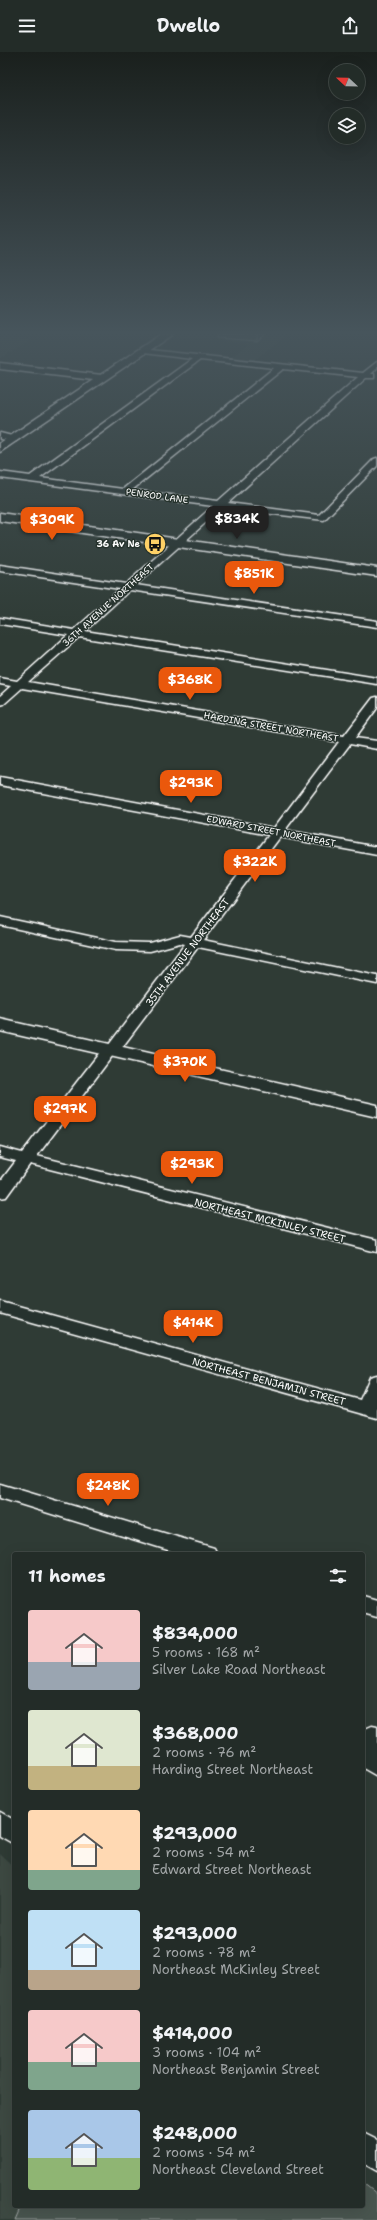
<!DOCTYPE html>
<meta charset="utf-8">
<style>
:root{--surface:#232c28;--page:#2b3430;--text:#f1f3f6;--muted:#a3a7a8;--line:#404845;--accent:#ea580c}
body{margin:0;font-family:"Shantell Sans",sans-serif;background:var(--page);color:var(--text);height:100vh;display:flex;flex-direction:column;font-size:15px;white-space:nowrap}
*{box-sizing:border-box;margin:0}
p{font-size:13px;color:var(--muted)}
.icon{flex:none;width:22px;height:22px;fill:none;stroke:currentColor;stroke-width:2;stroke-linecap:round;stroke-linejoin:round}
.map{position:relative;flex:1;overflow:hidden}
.details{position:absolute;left:12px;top:1500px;width:353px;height:656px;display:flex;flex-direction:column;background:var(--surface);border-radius:4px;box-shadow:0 4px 16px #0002,0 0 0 1px var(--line)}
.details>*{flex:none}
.needle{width:26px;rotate:292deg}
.buttons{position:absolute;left:329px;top:12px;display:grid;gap:8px}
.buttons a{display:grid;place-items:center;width:36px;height:36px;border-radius:50%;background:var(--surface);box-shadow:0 4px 16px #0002,0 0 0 1px var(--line);font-size:20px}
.price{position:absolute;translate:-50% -34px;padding:0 9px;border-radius:8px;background:var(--accent);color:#fff;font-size:13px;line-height:26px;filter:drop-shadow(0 1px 2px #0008)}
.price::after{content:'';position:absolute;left:50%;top:24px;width:12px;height:9px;margin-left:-6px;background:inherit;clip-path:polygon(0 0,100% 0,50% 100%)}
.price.selected{background:#222;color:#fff}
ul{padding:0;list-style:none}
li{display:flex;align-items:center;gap:12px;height:100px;padding:0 16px}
li span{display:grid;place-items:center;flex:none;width:112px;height:80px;border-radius:4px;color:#555}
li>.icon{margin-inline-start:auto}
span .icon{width:48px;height:48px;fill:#fffc;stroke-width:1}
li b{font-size:17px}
h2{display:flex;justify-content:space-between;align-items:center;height:48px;padding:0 16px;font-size:17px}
header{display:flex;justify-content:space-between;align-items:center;height:52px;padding:0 16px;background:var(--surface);font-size:18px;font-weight:700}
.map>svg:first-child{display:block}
</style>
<header><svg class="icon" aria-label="menu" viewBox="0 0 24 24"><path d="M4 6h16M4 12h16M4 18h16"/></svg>Dwello<svg class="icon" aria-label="share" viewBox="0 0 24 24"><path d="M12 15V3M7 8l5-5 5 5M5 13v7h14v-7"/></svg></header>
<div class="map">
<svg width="377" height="2168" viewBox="0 0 377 2168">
<rect width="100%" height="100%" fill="#2f3b35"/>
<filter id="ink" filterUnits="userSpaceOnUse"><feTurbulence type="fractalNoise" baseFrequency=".025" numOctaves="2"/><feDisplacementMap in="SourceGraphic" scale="8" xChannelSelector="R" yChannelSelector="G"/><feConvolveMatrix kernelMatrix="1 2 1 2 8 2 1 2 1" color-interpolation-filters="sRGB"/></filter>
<g filter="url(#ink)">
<!-- built -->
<g fill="#3c4842">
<path d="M179 282H288L253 309 230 306 248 292 176 284Z"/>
<path d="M0 284 32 288 0 307Z"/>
<path d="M0 1802 14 1815V2154H21L15 2168H0Z"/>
</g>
<!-- green -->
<path fill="#4a544f" stroke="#a4aaa7" d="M363 2131 377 2142V2168H15L21 2154H363Z"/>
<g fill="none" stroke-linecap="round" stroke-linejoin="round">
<!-- minor casing -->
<g stroke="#fff" stroke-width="3">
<g id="minor">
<path d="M140 297 363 321 377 310V316L371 322H374V326H366L228 451 319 463 374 407 377 406V414L324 468 222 456 136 533 377 569V575L130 538 85 579 377 626V632L79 585 28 630 344 684 373 646 377 645V656L355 686 377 689V697L350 692 285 778 377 795V803L280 785 203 888 377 924V932L198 895 117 1002 113 1003 37 1104 377 1188V1200L30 1112 6 1145 0 1146V1130L16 1109 0 1105V1095L22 1101 104 995 108 994 185 892 180 891 150 899 116 898 0 873V865L116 890 150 891 180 883 191 885 269 783 0 733V725L274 776 339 690 22 636 4 652 0 653V644L11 634 0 632V626L17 629 68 583 0 572V566L74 578 120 537 0 519V513L126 532 213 454 0 426V420L30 424 192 307 143 301H140ZM200 308 274 316 123 437 40 426ZM283 317 358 325 218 449 132 438Z"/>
<path d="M0 381 20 386 16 389 0 387Z"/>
<path d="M0 1249 360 1348 370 1325 377 1323V1366L0 1261Z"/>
<path d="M0 1432 214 1496 217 1502H181L0 1446Z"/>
<path d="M363 1544 377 1548V1565L363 1561Z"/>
<path d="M372 1674 377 1675V1724L363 1716V1678Z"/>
<path d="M0 1760 14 1768V1792L0 1784Z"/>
<path d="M363 2081 377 2088V2119L363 2111Z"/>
</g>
</g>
<!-- tertiary casing -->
<g stroke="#fff" stroke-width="3">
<g id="tertiary">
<path d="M0 311 102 323 107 326 102 329 0 317Z"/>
<path d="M0 967 377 1053V1065L0 979Z"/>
</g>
</g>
<!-- secondary casing -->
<g stroke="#fff" stroke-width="3">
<g id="secondary">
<path d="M161 282H173L0 400V391Z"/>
<path d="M0 461 377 516V524L0 469Z"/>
</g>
</g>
<!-- minor -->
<use href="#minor" fill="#26332d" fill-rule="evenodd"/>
<!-- tertiary -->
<use href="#tertiary" fill="#26332d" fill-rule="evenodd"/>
<!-- secondary -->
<use href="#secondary" fill="#26332d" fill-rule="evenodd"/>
</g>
<!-- wall -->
<path fill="#4e5853" stroke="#fff" d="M217 282H266L257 289 217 286Z"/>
<!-- shaded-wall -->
<path fill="#404744" stroke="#fff" d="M257 282H266L257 289Z"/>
</g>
<!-- sky -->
<linearGradient id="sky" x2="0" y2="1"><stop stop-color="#1a201d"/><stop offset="0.48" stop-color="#47555c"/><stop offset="1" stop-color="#47555c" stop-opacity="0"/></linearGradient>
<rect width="377" height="585" fill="url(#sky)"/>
<!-- icons -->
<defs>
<g id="bus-disc" transform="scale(1.15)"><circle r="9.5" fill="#ffd166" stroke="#26332d"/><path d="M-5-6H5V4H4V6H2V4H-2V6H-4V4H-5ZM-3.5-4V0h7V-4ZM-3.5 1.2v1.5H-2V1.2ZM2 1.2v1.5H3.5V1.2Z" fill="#111"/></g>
</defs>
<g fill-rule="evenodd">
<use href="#bus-disc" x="155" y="492"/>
</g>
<g text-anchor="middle" stroke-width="3" stroke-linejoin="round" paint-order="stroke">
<!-- far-street labels -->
<g font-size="9" fill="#fff" stroke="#26332d">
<text transform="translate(157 444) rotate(8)" y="3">PENROD LANE</text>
<text transform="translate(108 553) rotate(-42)" y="3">36TH AVENUE NORTHEAST</text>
<text transform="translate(271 675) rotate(10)" y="3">HARDING STREET NORTHEAST</text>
<text transform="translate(271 779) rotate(11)" y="3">EDWARD STREET NORTHEAST</text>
</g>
<!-- far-poi labels -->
<g font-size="9" font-weight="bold" fill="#fff" stroke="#26332d" text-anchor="end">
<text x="140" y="495">36 Av Ne</text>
</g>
<!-- street labels -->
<g font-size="10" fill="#fff" stroke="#26332d">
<text transform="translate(187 900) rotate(-53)" y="4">35TH AVENUE NORTHEAST</text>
<text transform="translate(270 1168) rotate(14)" y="4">NORTHEAST MCKINLEY STREET</text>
<text transform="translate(269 1329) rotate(15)" y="4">NORTHEAST BENJAMIN STREET</text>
</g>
</g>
</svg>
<div class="buttons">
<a><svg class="needle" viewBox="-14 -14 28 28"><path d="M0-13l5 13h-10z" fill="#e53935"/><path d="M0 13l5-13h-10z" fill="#a3a7a8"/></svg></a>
<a><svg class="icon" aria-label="layers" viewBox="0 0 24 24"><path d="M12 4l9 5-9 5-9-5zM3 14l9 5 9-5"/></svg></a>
</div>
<b class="price selected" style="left:237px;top:488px">$834K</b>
<b class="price" style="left:52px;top:489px">$309K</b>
<b class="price" style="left:254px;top:543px">$851K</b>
<b class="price" style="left:190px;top:649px">$368K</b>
<b class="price" style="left:191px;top:752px">$293K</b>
<b class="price" style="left:255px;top:831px">$322K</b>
<b class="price" style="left:185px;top:1031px">$370K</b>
<b class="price" style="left:65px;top:1078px">$297K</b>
<b class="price" style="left:192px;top:1133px">$293K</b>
<b class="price" style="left:193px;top:1292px">$414K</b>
<b class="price" style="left:108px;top:1455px">$248K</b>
<section class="details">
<h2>11 homes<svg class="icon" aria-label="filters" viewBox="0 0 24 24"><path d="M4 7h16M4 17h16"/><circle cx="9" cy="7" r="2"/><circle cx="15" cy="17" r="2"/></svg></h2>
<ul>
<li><span style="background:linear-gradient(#f6c9c9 65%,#9aa5b1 0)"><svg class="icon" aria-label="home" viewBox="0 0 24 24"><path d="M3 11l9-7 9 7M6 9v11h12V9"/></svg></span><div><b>$834,000</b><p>5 rooms · 168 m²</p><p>Silver Lake Road Northeast</p></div></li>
<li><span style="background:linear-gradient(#dfe7d0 70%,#c2b280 0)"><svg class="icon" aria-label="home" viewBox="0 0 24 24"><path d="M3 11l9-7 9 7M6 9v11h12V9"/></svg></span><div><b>$368,000</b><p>2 rooms · 76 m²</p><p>Harding Street Northeast</p></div></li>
<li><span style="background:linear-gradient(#ffd9b3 75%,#7fa58c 0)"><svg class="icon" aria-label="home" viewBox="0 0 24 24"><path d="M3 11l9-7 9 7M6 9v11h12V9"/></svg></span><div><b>$293,000</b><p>2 rooms · 54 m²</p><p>Edward Street Northeast</p></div></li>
<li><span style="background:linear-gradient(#bfe0f5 75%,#b9a48a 0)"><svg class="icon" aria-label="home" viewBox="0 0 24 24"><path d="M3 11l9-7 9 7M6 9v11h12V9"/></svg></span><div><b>$293,000</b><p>2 rooms · 78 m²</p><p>Northeast McKinley Street</p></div></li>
<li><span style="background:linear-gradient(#f6c9c9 65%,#7fa58c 0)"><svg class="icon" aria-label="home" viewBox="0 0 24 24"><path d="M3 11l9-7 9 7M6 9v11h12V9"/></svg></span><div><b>$414,000</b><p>3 rooms · 104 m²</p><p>Northeast Benjamin Street</p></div></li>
<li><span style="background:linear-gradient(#a9c7e8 60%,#8fb573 0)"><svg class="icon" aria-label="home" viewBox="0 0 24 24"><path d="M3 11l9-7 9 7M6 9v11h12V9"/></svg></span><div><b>$248,000</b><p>2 rooms · 54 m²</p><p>Northeast Cleveland Street</p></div></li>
</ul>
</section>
</div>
